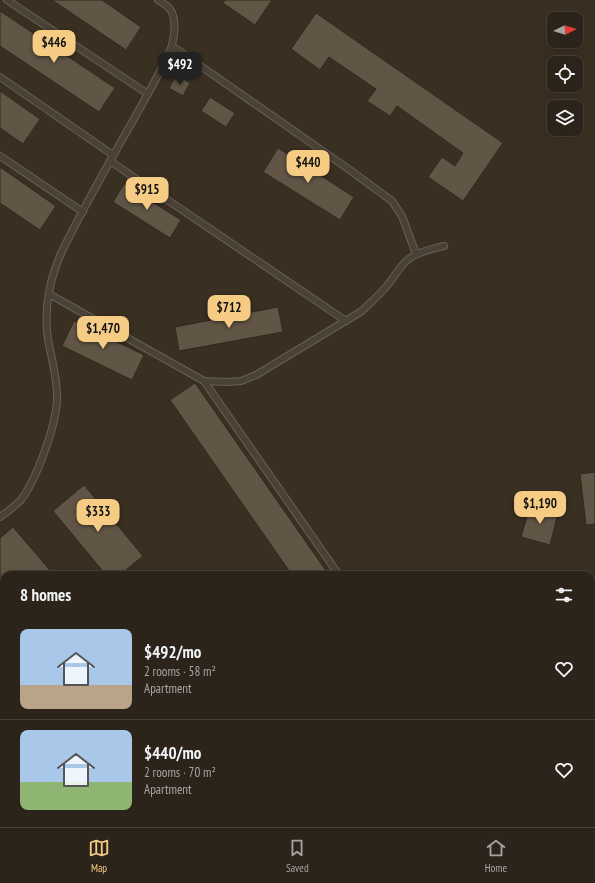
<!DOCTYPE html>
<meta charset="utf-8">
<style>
:root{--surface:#2c241a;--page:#383027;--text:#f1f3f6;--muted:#a6a4a2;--line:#484139;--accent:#f6cc85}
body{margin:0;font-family:"PT Sans Narrow",sans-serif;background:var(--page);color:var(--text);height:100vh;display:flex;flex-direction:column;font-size:15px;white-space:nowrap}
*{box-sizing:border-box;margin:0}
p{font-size:13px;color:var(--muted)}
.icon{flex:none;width:22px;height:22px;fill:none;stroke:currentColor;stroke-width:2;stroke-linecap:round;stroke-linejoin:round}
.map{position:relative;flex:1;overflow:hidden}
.details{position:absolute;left:0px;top:571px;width:595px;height:256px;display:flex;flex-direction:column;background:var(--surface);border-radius:12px 12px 0 0;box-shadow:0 4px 16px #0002,0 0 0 1px var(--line)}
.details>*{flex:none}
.needle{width:26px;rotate:85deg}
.buttons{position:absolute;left:547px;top:12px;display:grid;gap:8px}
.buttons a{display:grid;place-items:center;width:36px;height:36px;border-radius:8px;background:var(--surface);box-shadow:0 4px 16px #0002,0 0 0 1px var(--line);font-size:20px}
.price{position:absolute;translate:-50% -34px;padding:0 9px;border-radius:8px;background:var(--accent);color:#111;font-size:13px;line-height:26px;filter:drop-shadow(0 1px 2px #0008)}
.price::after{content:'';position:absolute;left:50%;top:24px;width:12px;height:9px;margin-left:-6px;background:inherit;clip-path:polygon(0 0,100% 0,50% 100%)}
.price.active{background:#222;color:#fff}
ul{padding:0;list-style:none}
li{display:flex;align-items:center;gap:12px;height:100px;padding:0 20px}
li+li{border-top:1px solid var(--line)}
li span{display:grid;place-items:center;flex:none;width:112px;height:80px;border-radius:8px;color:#555}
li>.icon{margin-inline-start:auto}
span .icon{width:48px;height:48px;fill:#fffc;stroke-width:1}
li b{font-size:17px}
h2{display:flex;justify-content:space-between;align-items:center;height:48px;padding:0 20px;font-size:17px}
.menu{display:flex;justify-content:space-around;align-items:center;height:56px;border-top:1px solid var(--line);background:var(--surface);font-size:11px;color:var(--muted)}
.menu a{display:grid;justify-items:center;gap:2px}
.menu .active{color:var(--accent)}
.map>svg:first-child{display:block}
</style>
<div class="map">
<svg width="595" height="827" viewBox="0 0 595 827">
<defs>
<pattern id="forest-firs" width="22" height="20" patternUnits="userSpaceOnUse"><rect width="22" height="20" fill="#422c2c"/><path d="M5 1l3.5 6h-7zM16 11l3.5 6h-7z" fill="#5c4948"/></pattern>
</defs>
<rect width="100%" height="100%" fill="#3a3022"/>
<!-- forest -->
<path fill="url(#forest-firs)" d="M0 630 4 636V658L0 659Z"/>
<!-- building -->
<g fill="#615646" stroke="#31291d">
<path d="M52 0H102L141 27 126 50Z"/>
<path d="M225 0H272L255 25 223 3Z"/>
<path d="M0 11 115 88 99 112 0 46Z"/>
<path d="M316 13 503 143 463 201 428 177 442 157 455 166 463 153 397 106 390 116 367 101 376 89 329 57 320 70 291 49Z"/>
<path d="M177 75 190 83 183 96 169 88Z"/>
<path d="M0 91 40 119 23 144 0 128Z"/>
<path d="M210 97 235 113 226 127 201 111Z"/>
<path d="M278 148 354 197 340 220 263 172Z"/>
<path d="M0 167 56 206 40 230 0 203Z"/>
<path d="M124 184 181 220 170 238 113 202Z"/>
<path d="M278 307 283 332 179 351 175 327Z"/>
<path d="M74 321 144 355 132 380 62 346Z"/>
<path d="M195 383 329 575H292L170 400Z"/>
<path d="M595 472V524L586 525 580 474Z"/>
<path d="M84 485 143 556 120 575H106L53 511Z"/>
<path d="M530 506 558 513 550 545 521 537Z"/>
<path d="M13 527 54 575H4V583L0 578V538Z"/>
<path d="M591 598 595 619V635H591Z"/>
<path d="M12 823H35L37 827H5V826Z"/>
<path d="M54 823H83L85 827H53L52 824Z"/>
<path d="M229 823H259L261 827H231Z"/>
<path d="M385 823H415L414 827H399Z"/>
<path d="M491 823H497L507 827H490Z"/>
<path d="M517 823H533L532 827H523L517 824Z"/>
</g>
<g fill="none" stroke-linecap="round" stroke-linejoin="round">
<!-- lane casing -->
<g stroke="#686054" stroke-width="8">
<g id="lane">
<path d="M7 0 148 94"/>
<path d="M172 46 347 168 392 201 402 216 416 254"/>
<path d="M0 77 113 155"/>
<path d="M0 156 83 212"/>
<path d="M110 161 346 321"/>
<path d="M49 294 204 381 339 575"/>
<path d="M204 381 227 382 241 381 256 375 362 311C372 301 382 293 390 282 396 274 401 264 410 258 420 251 432 249 444 246"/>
<path d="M0 517C7 512 15 506 21 500 37 478 58 422 57 395 57 376 51 357 48 339 43 307 51 273 65 245 87 201 111 159 135 117 145 99 156 80 165 61 167 56 171 50 172 45 175 34 177 15 168 7 165 4 161 2 158 0"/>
</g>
</g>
<!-- street casing -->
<g stroke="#686054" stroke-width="14">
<g id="street">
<path d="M591 673H595"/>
<path d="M0 797 4 795"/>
</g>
</g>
<!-- secondary casing -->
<g stroke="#686054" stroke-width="19">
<g id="secondary">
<path d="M591 753 595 742"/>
<path d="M563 827 565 823"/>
</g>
</g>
<!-- lane -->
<use href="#lane" stroke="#4a4236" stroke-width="6"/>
<!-- street -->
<use href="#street" stroke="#4a4236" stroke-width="12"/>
<!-- secondary -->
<use href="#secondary" stroke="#5d5444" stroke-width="17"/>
</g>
</svg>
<div class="buttons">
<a><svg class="needle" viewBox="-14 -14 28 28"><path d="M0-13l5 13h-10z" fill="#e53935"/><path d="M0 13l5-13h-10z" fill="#a6a4a2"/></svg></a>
<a><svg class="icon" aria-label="locate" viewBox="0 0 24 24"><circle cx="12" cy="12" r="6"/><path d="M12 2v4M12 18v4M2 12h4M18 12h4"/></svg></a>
<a><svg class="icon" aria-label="layers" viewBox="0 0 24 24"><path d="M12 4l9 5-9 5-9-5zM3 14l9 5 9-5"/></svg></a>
</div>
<b class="price" style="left:54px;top:64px">$446</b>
<b class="price active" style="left:180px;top:86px">$492</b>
<b class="price" style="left:308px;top:184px">$440</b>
<b class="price" style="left:147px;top:211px">$915</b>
<b class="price" style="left:229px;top:329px">$712</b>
<b class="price" style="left:103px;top:350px">$1,470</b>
<b class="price" style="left:540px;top:525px">$1,190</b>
<b class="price" style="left:98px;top:533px">$333</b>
<section class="details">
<h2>8 homes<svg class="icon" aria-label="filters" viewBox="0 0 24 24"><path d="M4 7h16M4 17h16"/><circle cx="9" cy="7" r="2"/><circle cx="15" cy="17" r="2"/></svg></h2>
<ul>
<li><span style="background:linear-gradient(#a9c7e8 70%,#b9a48a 0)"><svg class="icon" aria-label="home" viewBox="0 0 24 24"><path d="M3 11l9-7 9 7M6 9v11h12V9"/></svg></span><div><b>$492/mo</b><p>2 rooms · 58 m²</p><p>Apartment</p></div><svg class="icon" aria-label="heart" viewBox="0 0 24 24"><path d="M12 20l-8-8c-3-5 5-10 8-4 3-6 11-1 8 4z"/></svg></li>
<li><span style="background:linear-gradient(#a9c7e8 65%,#8fb573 0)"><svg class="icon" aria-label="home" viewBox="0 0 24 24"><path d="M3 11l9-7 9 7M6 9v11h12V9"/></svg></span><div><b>$440/mo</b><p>2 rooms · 70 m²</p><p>Apartment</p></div><svg class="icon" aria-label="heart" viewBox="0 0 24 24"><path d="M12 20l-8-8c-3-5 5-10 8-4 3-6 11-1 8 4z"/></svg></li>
</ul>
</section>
</div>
<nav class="menu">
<a class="active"><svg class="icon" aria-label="map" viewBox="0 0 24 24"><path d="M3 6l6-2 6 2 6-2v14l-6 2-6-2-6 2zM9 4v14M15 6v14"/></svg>Map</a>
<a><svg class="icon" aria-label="saved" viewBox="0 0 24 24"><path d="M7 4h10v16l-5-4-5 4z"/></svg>Saved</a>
<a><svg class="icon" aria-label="home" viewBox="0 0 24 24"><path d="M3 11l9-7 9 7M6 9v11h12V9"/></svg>Home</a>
</nav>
